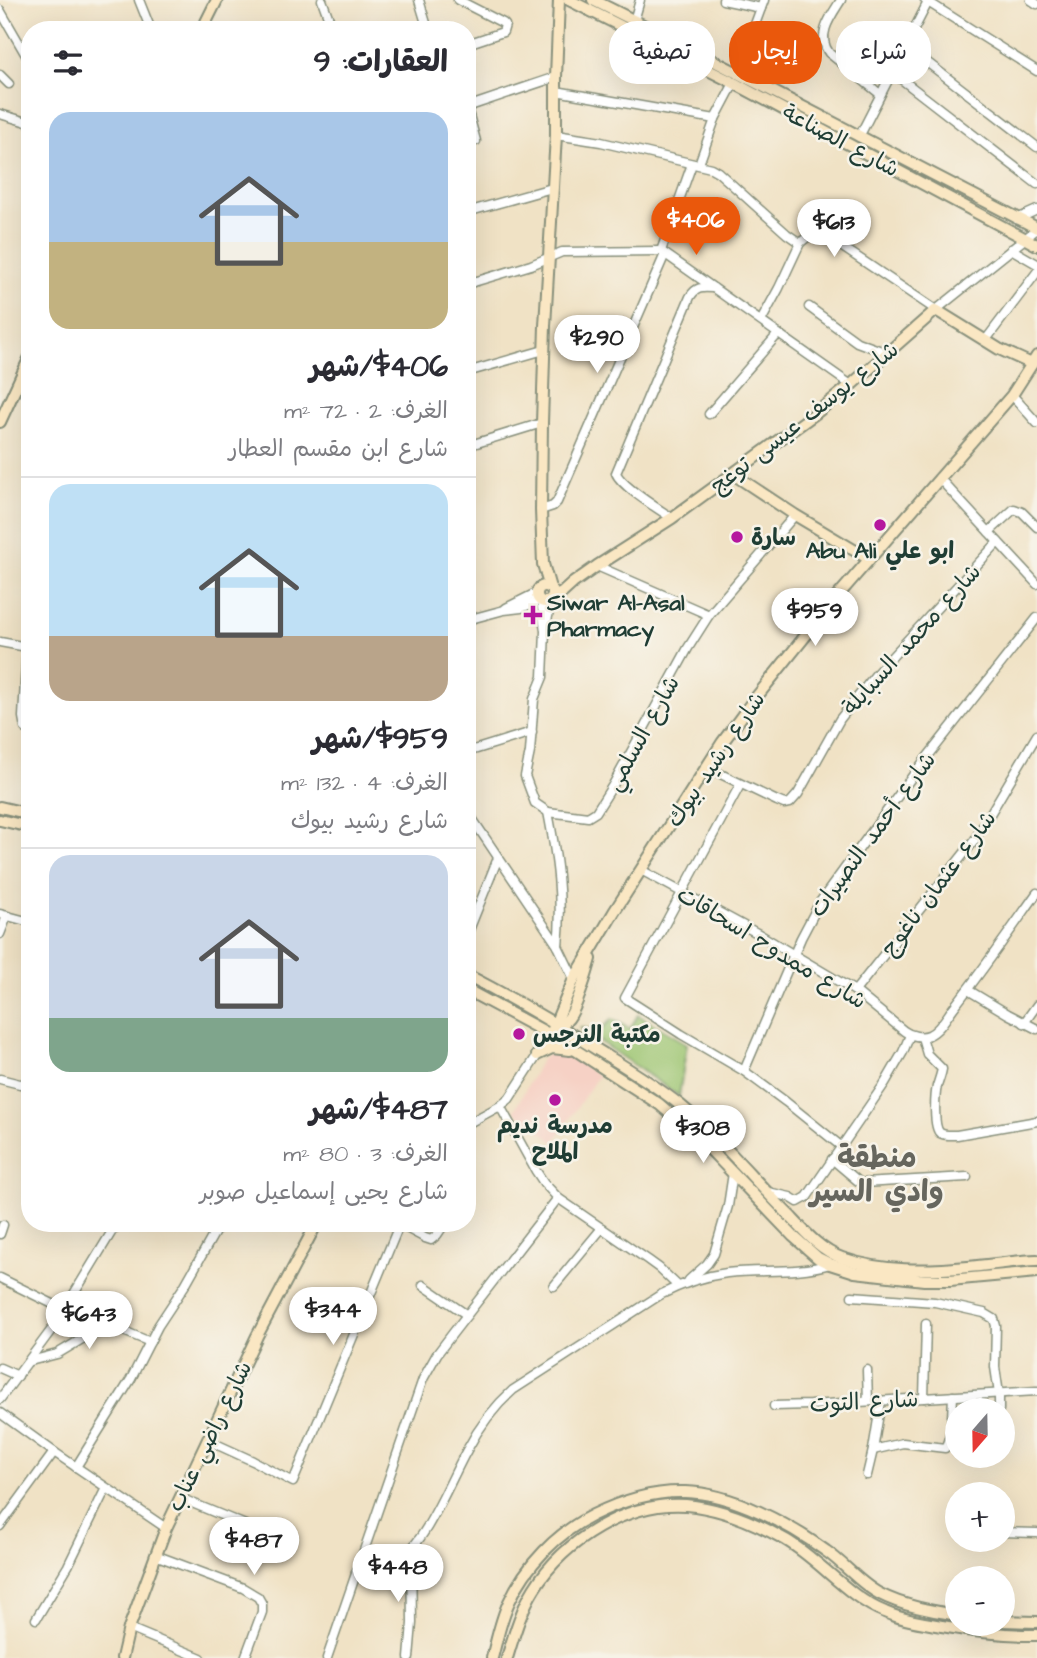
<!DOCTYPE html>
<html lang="ar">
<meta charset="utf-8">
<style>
:root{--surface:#fff;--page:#f7f7f7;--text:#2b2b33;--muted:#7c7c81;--line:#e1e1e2;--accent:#ea580c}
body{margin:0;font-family:"Architects Daughter","Playpen Sans Arabic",sans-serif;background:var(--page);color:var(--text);direction:rtl;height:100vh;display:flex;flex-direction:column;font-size:26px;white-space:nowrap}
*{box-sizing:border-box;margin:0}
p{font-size:23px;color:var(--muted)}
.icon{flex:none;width:38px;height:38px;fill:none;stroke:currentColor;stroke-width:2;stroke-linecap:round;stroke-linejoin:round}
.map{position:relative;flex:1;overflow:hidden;direction:ltr}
.sheet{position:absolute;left:21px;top:21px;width:455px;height:1211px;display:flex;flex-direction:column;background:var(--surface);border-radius:28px;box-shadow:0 7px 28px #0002;direction:rtl}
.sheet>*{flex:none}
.guide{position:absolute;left:497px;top:21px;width:434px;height:63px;direction:rtl;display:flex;gap:14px}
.needle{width:46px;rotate:200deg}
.controls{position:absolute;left:945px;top:1398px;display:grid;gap:14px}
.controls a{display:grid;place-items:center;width:70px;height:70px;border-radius:50%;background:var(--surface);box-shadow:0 7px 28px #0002;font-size:35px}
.price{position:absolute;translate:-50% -60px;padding:0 16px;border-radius:24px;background:#fff;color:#222;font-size:23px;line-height:46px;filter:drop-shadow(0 2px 4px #0008)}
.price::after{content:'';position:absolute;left:50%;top:42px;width:21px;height:16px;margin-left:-10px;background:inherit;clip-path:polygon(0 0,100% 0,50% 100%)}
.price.on{background:var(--accent);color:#fff}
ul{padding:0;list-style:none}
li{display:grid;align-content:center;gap:14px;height:371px;padding:0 28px}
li+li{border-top:2px solid var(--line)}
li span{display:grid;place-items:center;height:217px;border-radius:21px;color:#555}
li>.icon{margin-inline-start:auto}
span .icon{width:126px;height:126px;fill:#fffc;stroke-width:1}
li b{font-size:30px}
h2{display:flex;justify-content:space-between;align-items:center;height:84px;padding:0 28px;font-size:30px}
.pill{padding:0 24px;border-radius:28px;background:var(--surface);box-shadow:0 7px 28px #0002;font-size:24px;line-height:63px}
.pill.on{background:var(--accent);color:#fff}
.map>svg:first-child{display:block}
</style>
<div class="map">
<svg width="1037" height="1658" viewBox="0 0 1037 1658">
<rect width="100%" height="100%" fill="#f7f3e8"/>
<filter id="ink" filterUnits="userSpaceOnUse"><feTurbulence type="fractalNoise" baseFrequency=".0143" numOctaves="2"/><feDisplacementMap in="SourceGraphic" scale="14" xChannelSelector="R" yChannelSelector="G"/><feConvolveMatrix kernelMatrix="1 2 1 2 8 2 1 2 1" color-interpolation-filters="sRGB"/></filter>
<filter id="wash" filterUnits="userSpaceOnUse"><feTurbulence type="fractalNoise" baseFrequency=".00686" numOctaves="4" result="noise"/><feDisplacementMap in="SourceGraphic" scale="28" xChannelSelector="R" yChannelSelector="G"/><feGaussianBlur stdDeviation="1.57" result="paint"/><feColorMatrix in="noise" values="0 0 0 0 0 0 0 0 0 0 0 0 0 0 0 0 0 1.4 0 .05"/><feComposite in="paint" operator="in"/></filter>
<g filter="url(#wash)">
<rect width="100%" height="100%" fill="#f0e2c5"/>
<!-- built -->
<path fill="#f6d1c5" d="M550 1053 568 1055 598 1076 554 1142 514 1111 541 1060Z"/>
<!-- green -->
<path fill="#9cc571" stroke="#5e8152" stroke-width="2" d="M638 1015 687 1044 679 1096 580 1028 600 1030 612 1019 630 1029Z"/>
</g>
<g filter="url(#ink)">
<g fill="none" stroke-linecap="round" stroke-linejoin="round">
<!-- street casing -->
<g stroke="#88907c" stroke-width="11">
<g id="street">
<path d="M139 0 151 30"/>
<path d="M322 0 333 30"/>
<path d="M419 0 428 30"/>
<path d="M458 0 503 23 505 25 503 32 467 44"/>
<path d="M723 0 761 8"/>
<path d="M841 0C831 16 816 35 829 53L880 94"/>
<path d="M925 0 1037 71"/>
<path d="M1031 0 1037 4"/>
<path d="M0 10 30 62"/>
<path d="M634 21 640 0"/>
<path d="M315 30 330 23"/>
<path d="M906 46 1037 147"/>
<path d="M892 72 1037 184"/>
<path d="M737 73 764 0"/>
<path d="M0 75 9 84"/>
<path d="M556 91 715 119"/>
<path d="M467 107 556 77"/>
<path d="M467 108 476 141"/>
<path d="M0 114 30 123"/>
<path d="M556 135 601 142 711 168 718 172 787 234 800 243"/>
<path d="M859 137 928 2"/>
<path d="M699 164 715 119 734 83"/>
<path d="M467 212 552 188"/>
<path d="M1017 219 1037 210"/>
<path d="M1011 249 1037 264"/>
<path d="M661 251 851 385"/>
<path d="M661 251 692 164"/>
<path d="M467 284 531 265 562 252 661 251"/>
<path d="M809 307 857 342 887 353"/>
<path d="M761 321 779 288 800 243 811 234 820 233 826 236 936 310 1037 229"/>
<path d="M985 341 1037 272"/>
<path d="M467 372 544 350"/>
<path d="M1012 395 1037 423"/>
<path d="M709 414 778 334"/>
<path d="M467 446 542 423"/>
<path d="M939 478 1037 584"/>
<path d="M541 510 553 506 557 502 665 254"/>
<path d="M672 518C657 508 622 487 616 473L690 297C696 287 702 287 713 288"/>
<path d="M989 532 1014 509 1022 512 1037 527"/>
<path d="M597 566 709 615"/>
<path d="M30 592 23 717 25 728 30 732"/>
<path d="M541 601 545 631 543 677 534 699 530 752 525 776 535 803 548 812C557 858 563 899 558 946"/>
<path d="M506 608 538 592"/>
<path d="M467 620 504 610 521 608 540 600"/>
<path d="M546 625 552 599"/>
<path d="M0 642 27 647"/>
<path d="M467 752 532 732"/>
<path d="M706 767 777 801 784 804 790 803 798 794 840 719 877 673 998 542"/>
<path d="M740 785 625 998 681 1034 744 1071 786 1102 842 1147"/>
<path d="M467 811 558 946 574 979"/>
<path d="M548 812 588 817 596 812 613 785 688 648 709 615 795 515"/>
<path d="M641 870 757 933 855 991 904 1031C911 1036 921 1038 929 1035 940 1030 947 1016 954 1007 983 970 1010 931 1037 893"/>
<path d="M0 914 30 922"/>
<path d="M0 934 7 916"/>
<path d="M467 935 498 858"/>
<path d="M968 990 1008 1014 1037 1029"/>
<path d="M855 991 974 841 1037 735"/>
<path d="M1024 1023 1037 1005"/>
<path d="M922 1037 927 1054 942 1069C941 1075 939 1080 937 1086 935 1095 933 1127 940 1133 945 1136 952 1135 957 1135L1037 1121"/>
<path d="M744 1071 801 938 820 902 914 774 1037 618"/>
<path d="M0 1079 20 1084 30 1083"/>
<path d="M500 1106 536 1171 544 1183 558 1198 648 1260 659 1268 678 1286"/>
<path d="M467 1124 500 1106 509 1099 551 1034"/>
<path d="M832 1159 858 1181 863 1183 967 1177"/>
<path d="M768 1192 790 1197 798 1202 807 1197 885 1083 903 1052 910 1035"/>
<path d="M101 1223 114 1229"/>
<path d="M303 1223 314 1229"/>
<path d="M399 1224 425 1238 431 1240 437 1235 445 1223"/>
<path d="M0 1234 3 1225"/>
<path d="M0 1278 65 1310"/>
<path d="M689 1280 707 1264 714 1254 728 1206 733 1173"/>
<path d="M423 1285 467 1315"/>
<path d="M554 1286 602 1228"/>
<path d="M852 1296 935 1302 984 1313 994 1319 996 1326 995 1367 999 1394V1410"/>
<path d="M30 1361 57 1354 107 1324 150 1342"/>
<path d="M0 1368 18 1376"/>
<path d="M867 1370 868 1401"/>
<path d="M924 1398 926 1324"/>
<path d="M0 1399 55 1325 117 1223"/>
<path d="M774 1406 810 1405 1037 1391"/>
<path d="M0 1413 54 1452 166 1528"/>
<path d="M207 1440 253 1461 293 1482 400 1223"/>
<path d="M873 1450 903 1443 945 1448C953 1434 952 1412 953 1396"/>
<path d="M76 1467 131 1379 158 1326 185 1285 220 1223"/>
<path d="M867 1475 873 1450 881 1401"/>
<path d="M180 1498 289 1543"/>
<path d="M0 1526 54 1452"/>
<path d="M1003 1532 1037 1533"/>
<path d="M155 1555 243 1588 258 1597 262 1604V1612L245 1658"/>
<path d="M356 1572C370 1569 385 1568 398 1560 426 1544 450 1480 467 1450 479 1427 494 1407 513 1390L660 1295C681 1284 704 1276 727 1273 762 1269 796 1274 830 1264"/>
<path d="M36 1619 68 1566 106 1488"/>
<path d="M129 1628 201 1658"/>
<path d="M327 1658 423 1379 437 1354 453 1333 558 1198"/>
<path d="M409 1658 412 1623 411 1551"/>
</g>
</g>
<!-- secondary casing -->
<g stroke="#88907c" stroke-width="14">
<g id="secondary">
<path d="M569 0 734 83 1037 245"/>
<path d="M593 0 687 47 1037 228"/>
<path d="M202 30 217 0"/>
<path d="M0 422 30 357"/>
<path d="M733 474 795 515 869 559"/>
<circle cx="545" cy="594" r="8"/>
<path d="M550 588 543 564 541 510 542 423 545 326 556 135V77L559 0"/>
<path d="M552 598 562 593 573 583 597 566 672 518 816 413 851 385 936 310 999 349 1032 364"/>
<path d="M0 807 30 814"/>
<path d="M0 820 30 827"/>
<path d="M467 975C512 998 554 1023 596 1049 625 1067 654 1084 680 1105 720 1138 752 1178 789 1215 804 1231 820 1250 842 1258 882 1272 927 1271 968 1267 991 1265 1014 1261 1037 1260"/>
<path d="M467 990 560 1040 659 1104 701 1140 793 1236 818 1258 830 1264 855 1272 924 1280H950L1037 1272"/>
<path d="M556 1024C560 1023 564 1023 567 1020 575 1013 588 970 591 959"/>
<path d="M551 1034 574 979 614 912 722 743 750 705 835 599 1012 395 1037 356"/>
<path d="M537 1055 552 1048 570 1050"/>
<path d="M1003 1621 1037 1622"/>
<path d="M122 1658 129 1628 166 1528 257 1336 317 1223"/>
<path d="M492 1658C497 1639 501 1619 509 1602 526 1565 557 1533 593 1515 621 1501 654 1491 685 1492 732 1493 789 1524 826 1551 845 1564 860 1584 880 1594 903 1606 932 1611 957 1615"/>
<path d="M507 1658C514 1635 521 1610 534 1589 564 1540 628 1501 686 1505 721 1508 756 1523 786 1540 821 1561 849 1598 885 1612 903 1620 923 1623 942 1626 974 1632 1004 1635 1037 1635"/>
</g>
</g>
<!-- street -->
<use href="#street" stroke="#fff" stroke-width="8"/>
<!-- secondary -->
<use href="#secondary" stroke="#fae7c3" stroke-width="10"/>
</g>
</g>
<!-- markers -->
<g fill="#b5179e" stroke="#f7f3e8" stroke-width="2.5">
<circle cx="880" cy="525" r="7"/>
<circle cx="737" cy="537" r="7"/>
<path d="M529.5 604.5h7v7h7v7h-7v7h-7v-7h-7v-7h7z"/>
<circle cx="519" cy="1034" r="7"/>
<circle cx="555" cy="1100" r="7"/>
</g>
<g text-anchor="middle" stroke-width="5" stroke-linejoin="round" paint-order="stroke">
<!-- street labels -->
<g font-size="23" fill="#1f3d34" stroke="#f7f3e8">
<text transform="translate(841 140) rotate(28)" y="8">شارع الصناعة</text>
<text transform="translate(804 417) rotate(-38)" y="8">شارع يوسف عيسى توغج</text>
<text transform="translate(911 639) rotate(-48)" y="8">شارع محمد السبايلة</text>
<text transform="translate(642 733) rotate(-61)" y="8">شارع السلمي</text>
<text transform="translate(715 759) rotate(-56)" y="8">شارع رشيد بيوك</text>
<text transform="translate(872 834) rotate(-54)" y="8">شارع أحمد النصيرات</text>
<text transform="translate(938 883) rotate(-53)" y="8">شارع عثمان ناغوج</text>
<text transform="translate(772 947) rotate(31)" y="8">شارع ممدوح اسحاقات</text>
<text transform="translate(864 1401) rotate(-3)" y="8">شارع التوت</text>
<text transform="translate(209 1436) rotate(-64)" y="8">شارع راضي عناب</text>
</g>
<!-- poi labels -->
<g font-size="23" font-weight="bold" fill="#1f3d34" stroke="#f7f3e8" text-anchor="start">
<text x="751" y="545">سارة</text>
<text x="880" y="558" text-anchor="middle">Abu Ali ابو علي</text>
<text x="547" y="610">Siwar Al-Asal<tspan x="547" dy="26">Pharmacy</tspan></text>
<text x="533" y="1042">مكتبة النرجس</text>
<text x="555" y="1133" text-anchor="middle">مدرسة نديم<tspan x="555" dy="26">الملاح</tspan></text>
</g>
<!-- district labels -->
<g font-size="30" font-weight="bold" fill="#66665e" stroke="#f7f3e8">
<text x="877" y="1167">منطقة<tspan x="877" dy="34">وادي السير</tspan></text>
</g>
</g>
</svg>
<div class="controls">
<a><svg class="needle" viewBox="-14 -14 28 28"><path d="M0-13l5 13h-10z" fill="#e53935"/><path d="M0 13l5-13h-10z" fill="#7c7c81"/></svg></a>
<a>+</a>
<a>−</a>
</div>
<b class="price on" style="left:696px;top:257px">$406</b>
<b class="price" style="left:834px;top:259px">$613</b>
<b class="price" style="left:597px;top:375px">$290</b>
<b class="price" style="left:815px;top:648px">$959</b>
<b class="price" style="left:703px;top:1165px">$308</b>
<b class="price" style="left:333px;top:1347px">$344</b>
<b class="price" style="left:89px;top:1351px">$643</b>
<b class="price" style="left:254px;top:1577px">$487</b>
<b class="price" style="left:398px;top:1604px">$448</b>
<div class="guide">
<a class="pill">شراء</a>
<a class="pill on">إيجار</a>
<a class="pill">تصفية</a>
</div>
<section class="sheet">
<h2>العقارات: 9<svg class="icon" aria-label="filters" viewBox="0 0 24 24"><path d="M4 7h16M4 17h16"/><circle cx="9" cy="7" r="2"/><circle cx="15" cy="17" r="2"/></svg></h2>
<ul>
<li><span style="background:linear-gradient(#a9c7e8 60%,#c2b280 0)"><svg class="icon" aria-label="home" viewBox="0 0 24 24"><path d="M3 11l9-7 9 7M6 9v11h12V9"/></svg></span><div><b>$406/شهر</b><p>الغرف: 2 · 72 m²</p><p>شارع ابن مقسم العطار</p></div></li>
<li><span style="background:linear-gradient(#bfe0f5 70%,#b9a48a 0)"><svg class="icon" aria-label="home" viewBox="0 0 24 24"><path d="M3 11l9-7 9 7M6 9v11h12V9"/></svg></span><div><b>$959/شهر</b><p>الغرف: 4 · 132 m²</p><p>شارع رشيد بيوك</p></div></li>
<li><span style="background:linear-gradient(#c9d6e8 75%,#7fa58c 0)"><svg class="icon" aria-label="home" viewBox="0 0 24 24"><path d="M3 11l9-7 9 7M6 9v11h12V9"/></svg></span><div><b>$487/شهر</b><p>الغرف: 3 · 80 m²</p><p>شارع يحيى إسماعيل صوبر</p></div></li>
</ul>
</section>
</div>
